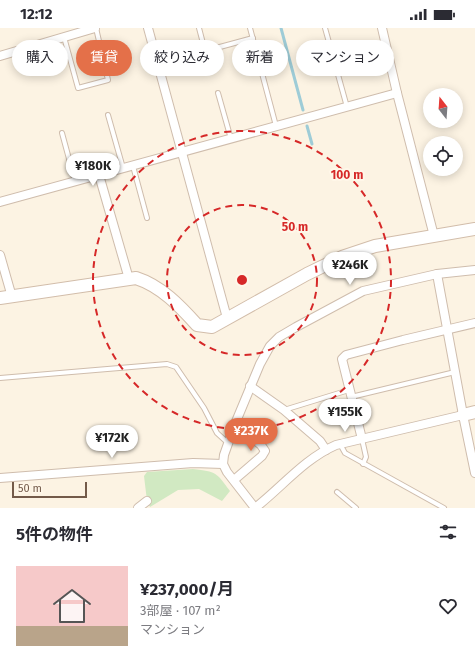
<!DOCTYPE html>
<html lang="ja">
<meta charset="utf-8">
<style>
:root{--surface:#fff;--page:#f7f7f7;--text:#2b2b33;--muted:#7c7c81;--line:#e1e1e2;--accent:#e47049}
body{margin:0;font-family:"Fira Sans","Noto Sans JP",sans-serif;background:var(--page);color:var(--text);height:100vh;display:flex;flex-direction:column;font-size:15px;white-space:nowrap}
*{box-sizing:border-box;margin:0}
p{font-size:13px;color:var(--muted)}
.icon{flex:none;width:22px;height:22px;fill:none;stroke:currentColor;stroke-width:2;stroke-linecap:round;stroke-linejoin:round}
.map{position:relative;height:480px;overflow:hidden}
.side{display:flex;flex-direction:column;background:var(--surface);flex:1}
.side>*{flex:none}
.top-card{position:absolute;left:12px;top:12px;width:451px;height:36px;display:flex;gap:8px}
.needle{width:26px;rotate:343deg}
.buttons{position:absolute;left:423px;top:60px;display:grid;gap:8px}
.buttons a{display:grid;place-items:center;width:40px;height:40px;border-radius:50%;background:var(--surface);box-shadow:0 2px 10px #0003;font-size:20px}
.scale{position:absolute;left:12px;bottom:10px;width:75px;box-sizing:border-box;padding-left:4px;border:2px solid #735a49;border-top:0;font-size:11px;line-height:14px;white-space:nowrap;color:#735a49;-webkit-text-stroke:3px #fff7e9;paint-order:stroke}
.price{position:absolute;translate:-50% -34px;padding:0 9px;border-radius:14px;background:#fff;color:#222;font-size:13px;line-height:26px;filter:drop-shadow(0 1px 2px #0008)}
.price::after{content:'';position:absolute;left:50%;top:24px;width:12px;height:9px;margin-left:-6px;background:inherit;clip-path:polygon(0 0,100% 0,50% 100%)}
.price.current{background:var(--accent);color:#fff}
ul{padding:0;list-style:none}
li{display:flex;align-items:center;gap:12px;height:100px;padding:0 16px}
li+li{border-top:1px solid var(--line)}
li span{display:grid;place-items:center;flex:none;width:112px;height:80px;border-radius:0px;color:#555}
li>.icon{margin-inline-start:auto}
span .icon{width:48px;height:48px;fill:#fffc;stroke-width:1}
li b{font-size:17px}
h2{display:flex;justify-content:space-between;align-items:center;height:48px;padding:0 16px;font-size:17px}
.pill{padding:0 14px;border-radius:18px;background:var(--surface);box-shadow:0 2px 10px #0003;font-size:14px;line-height:36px}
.pill.current{background:var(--accent);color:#fff}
.status{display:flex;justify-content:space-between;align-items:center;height:28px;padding:0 20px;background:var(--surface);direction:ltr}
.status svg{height:11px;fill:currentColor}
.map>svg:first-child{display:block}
</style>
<div class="status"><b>12:12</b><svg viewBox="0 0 49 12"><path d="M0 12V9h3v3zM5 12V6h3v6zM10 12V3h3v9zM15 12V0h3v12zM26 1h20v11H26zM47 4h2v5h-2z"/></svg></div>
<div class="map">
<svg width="475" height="480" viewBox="0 0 475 480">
<rect width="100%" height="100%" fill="#fcf3e3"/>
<!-- green -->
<path fill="#d1e9c2" d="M193 441C217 444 216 444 230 463L222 473 199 461 178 462 150 479 147 473 144 448 147 444Z"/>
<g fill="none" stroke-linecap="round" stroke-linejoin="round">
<!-- stream -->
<g stroke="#9eccd7" stroke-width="3">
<path d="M281 0 303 82"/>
<path d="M307 98 312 116"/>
</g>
<!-- lane casing -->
<g stroke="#cfbdad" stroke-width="6">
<g id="lane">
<path d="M199 0 205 23 253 10"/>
<path d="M250 0 276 98"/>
<path d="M325 0 347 79"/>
<path d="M64 9 78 60 108 52 96 0"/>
<path d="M218 65 231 111"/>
<path d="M108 87 123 140"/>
<path d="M62 105 75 153"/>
<path d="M133 138 147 190"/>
<path d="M0 350 167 336 176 339 204 380 217 405 228 415"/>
<path d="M351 369 455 344"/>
<path d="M284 382 349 362"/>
<path d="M362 411 366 429 363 436"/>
<path d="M340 416 345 425 444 480"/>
<path d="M337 464 356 480"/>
</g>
</g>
<!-- street casing -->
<g stroke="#cfbdad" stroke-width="10">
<g id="street">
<path d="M148 0 227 290"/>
<path d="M382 0 397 65 434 208"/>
<path d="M0 28 95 0"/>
<path d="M99 147 129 251"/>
<path d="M0 174 397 65"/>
<path d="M0 227 12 269"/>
<path d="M437 246 463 387 475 445"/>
<path d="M250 358 284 382 320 413 326 422"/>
<path d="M362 411 342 331 346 327 403 312 475 295"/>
<path d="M0 450 193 435 223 436"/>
<path d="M234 452 262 428 265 423 261 417 235 396"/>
<path d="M138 480 147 473"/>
<path d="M255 480 227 444 223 436 224 427 235 396 260 336 270 318 279 309 296 299 363 263 437 246 475 242"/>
<path d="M255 480C282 459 304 431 336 417L463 387"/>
</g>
</g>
<!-- secondary casing -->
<g stroke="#d2bdaa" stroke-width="14">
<g id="secondary">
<path d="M0 270 136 250C161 258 180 278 197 297L212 299 307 246 342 229 375 218 475 201"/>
<path d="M463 387 475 384"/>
</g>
</g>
<!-- lane -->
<use href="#lane" stroke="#fff" stroke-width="4"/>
<!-- street -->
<use href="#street" stroke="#fff" stroke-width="8"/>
<!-- secondary -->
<use href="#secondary" stroke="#fff" stroke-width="12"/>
</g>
<!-- distance rings -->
<g fill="none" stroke="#d62828" stroke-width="2" stroke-dasharray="7 5">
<circle cx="242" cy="252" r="75"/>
<circle cx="242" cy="252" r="149"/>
</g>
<circle cx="242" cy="252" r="6" fill="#d62828" stroke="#fff7e9" stroke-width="2"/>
<g font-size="12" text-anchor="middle" font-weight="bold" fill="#d62828" stroke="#fff7e9" stroke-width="4" stroke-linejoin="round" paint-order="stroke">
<text x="347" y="151">100 m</text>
<text x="295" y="203">50 m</text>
</g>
</svg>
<div class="buttons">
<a><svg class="needle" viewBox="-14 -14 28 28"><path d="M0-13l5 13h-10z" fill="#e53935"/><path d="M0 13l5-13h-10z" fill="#7c7c81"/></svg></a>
<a><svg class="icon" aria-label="locate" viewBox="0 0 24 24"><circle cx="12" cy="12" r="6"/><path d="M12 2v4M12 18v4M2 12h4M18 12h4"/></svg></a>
</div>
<div class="scale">50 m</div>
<b class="price" style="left:93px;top:159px">¥180K</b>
<b class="price" style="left:350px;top:258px">¥246K</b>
<b class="price" style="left:345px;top:405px">¥155K</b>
<b class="price current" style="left:251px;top:424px">¥237K</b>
<b class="price" style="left:112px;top:431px">¥172K</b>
<div class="top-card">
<a class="pill">購入</a>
<a class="pill current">賃貸</a>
<a class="pill">絞り込み</a>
<a class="pill">新着</a>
<a class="pill">マンション</a>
</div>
</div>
<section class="side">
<h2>5件の物件<svg class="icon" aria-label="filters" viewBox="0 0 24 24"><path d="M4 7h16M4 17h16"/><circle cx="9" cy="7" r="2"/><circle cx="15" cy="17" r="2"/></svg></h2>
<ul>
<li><span style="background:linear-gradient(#f6c9c9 75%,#b9a48a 0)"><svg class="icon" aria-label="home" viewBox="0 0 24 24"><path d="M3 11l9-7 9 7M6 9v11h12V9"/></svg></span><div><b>¥237,000/月</b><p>3部屋 · 107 m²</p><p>マンション</p></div><svg class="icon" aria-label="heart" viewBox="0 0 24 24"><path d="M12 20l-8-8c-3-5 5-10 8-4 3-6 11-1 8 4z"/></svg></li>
</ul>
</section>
